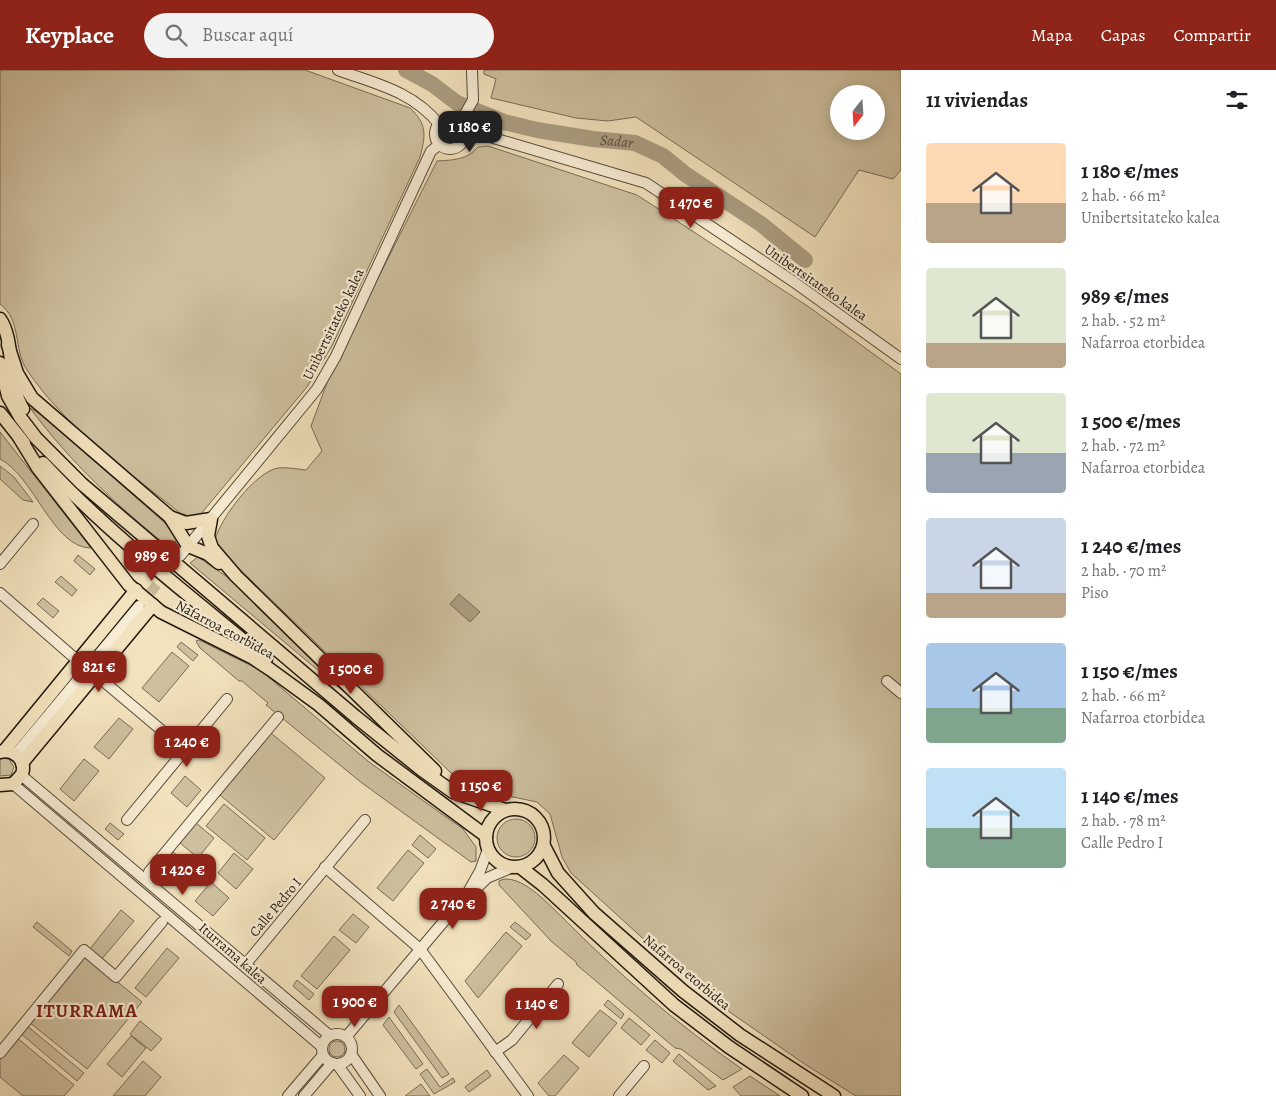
<!DOCTYPE html>
<html lang="es">
<meta charset="utf-8">
<style>
:root{--surface:#fff;--page:#f2f2f2;--text:#202124;--muted:#757577;--accent:#8f2418}
body{margin:0;font-family:Alegreya,serif;background:var(--page);color:var(--text);height:100vh;display:flex;flex-direction:column;font-size:19px;white-space:nowrap}
*{box-sizing:border-box;margin:0}
p{font-size:16px;color:var(--muted)}
.icon{flex:none;width:28px;height:28px;fill:none;stroke:currentColor;stroke-width:2;stroke-linecap:round;stroke-linejoin:round}
.map{position:relative;flex:1;overflow:hidden}
.sheet{display:flex;flex-direction:column;background:var(--surface);width:375px}
.sheet>*{flex:none}
.needle{width:32px;rotate:197deg}
.buttons{position:absolute;left:830px;top:15px;display:grid;gap:10px}
.buttons a{display:grid;place-items:center;width:55px;height:55px;border-radius:50%;background:var(--surface);box-shadow:0 2px 12px #0003;font-size:25px}
.price{position:absolute;translate:-50% -42px;padding:0 11px;border-radius:10px;background:var(--accent);color:#fff;font-size:16px;line-height:32px;filter:drop-shadow(0 1px 2px #0008)}
.price::after{content:'';position:absolute;left:50%;top:30px;width:15px;height:11px;margin-left:-8px;background:inherit;clip-path:polygon(0 0,100% 0,50% 100%)}
.price.on{background:#222;color:#fff}
ul{padding:0;list-style:none}
li{display:flex;align-items:center;gap:15px;height:125px;padding:0 25px}
li span{display:grid;place-items:center;flex:none;width:140px;height:100px;border-radius:5px;color:#555}
li>.icon{margin-inline-start:auto}
span .icon{width:60px;height:60px;fill:#fffc;stroke-width:1}
li b{font-size:21px}
h2{display:flex;justify-content:space-between;align-items:center;height:60px;padding:0 25px;font-size:21px}
header{display:flex;align-items:center;gap:30px;box-sizing:border-box;height:70px;padding:0 25px;background:var(--accent);color:#fff}
header strong{font-size:24px}
nav{display:flex;gap:28px;margin-inline-start:auto;font-size:18px}
.search{width:350px;height:45px;background:var(--page);display:flex;align-items:center;gap:12px;box-sizing:border-box;padding:0 18px;border-radius:28px;color:var(--muted);font-size:19px}
main{display:flex;flex:1;min-height:0}
.map>svg:first-child{display:block}
</style>
<header>
<strong>Keyplace</strong>
<div class="search"><svg class="icon" aria-label="search" viewBox="0 0 24 24"><circle cx="10" cy="10" r="6"/><path d="M15 15l6 6"/></svg>Buscar aquí</div>
<nav><a>Mapa</a><a>Capas</a><a>Compartir</a></nav>
</header>
<main>
<div class="map">
<svg width="901" height="1026" viewBox="0 0 901 1026">
<rect width="100%" height="100%" fill="#f2e2bd"/>
<filter id="stains"><feTurbulence type="fractalNoise" baseFrequency=".004" numOctaves="4"/><feColorMatrix values="0 0 0 0 .2 0 0 0 0 .09 0 0 0 0 .02 0 0 0 .5 -.17"/></filter>
<radialGradient id="worn" r=".72"><stop offset=".6" stop-color="#630" stop-opacity="0"/><stop offset="1" stop-color="#630" stop-opacity=".3"/></radialGradient>
<!-- green -->
<g fill="#cec09f" stroke="#786c56" fill-rule="evenodd">
<path d="M0 0H305L410 38C427 54 426 65 420 87L332 276 307 317 200 445 189 446 180 443C126 400 65 357 27 300 13 280 22 250 0 234Z"/>
<path d="M484 0H901V100L893 109 859 100 815 167 636 47 608 51 576 48 491 28 496 9 484 4ZM839 24H876V61H839Z"/>
<path d="M488 76 637 125 809 237 901 304V1026H856L806 995 731 943 682 904 571 803 562 787 550 744 537 732 489 722 467 713 451 703 228 488 215 470C220 449 255 402 278 398 287 397 297 399 306 400L322 381 311 356 331 302 437 91C453 90 467 90 478 77Z"/>
<path d="M30 338 41 344 165 453 177 469 171 479C116 435 72 394 30 338Z"/>
<path d="M0 362 91 478C53 478 34 406 0 389Z"/>
<path d="M0 396 14 407 33 432 23 430 0 409Z"/>
<path d="M78 485 95 499 90 505 74 491Z"/>
<path d="M198 487 236 513 346 620 344 622 190 493Z"/>
<path d="M61 506 77 520 72 526 55 512Z"/>
<path d="M43 528 59 541 53 548 37 534Z"/>
<path d="M199 570 260 600 369 692 463 759 476 777V791L471 792 362 713 266 635 268 633 242 611H239L200 578 196 571Z"/>
<path d="M181 572 198 585 193 591 177 577Z"/>
<path d="M172 582 189 596 159 632 142 618Z"/>
<path d="M119 648 133 659 109 689 94 677Z"/>
<path d="M271 663 325 708 274 770 220 725Z"/>
<path d="M3 688 9 689 14 697 11 705 0 706V689Z"/>
<path d="M84 689 99 701 74 731 60 719Z"/>
<path d="M185 706 201 720 187 737 171 723Z"/>
<path d="M224 734 265 768 247 790 206 756Z"/>
<circle cx="516" cy="768" r="19"/>
<path d="M110 753 124 764 118 770 105 759Z"/>
<path d="M196 753 214 768 198 788 179 772Z"/>
<path d="M420 765 436 779 428 788 412 775Z"/>
<path d="M408 780 424 793 393 831 377 818Z"/>
<path d="M172 781 190 797 174 816 156 800Z"/>
<path d="M234 783 253 799 236 819 218 803Z"/>
<path d="M504 809C526 808 548 834 563 848 618 904 677 954 742 999L723 1010 681 979 675 978 577 895 576 892 551 871 499 815V811Z"/>
<path d="M211 812 229 828 213 846 195 831Z"/>
<path d="M121 840 134 851 101 890 89 880Z"/>
<path d="M353 844 369 857 356 873 339 860Z"/>
<path d="M37 852 72 881 69 886 33 857Z"/>
<path d="M515 852 531 865 526 870 510 857Z"/>
<path d="M506 862 522 876 478 928 465 911Z"/>
<path d="M334 866 350 880 317 919 301 906Z"/>
<path d="M167 878 179 888 146 927 135 918Z"/>
<path d="M85 885 142 932 87 999 29 952Z"/>
<path d="M297 910 314 924 309 930 293 916Z"/>
<path d="M608 930 624 944 621 949 604 935Z"/>
<path d="M399 935 449 1004 442 1008 394 942Z"/>
<path d="M600 940 617 953 589 987 572 973Z"/>
<path d="M389 947 423 994 416 999 383 955Z"/>
<path d="M629 948 650 965 641 975 621 958Z"/>
<path d="M140 951 162 969 151 981 130 964Z"/>
<path d="M26 955 84 1003 77 1011 20 963Z"/>
<path d="M131 966 146 978 122 1007 107 994Z"/>
<path d="M16 967 74 1015 64 1026H23L0 1007V987Z"/>
<path d="M655 970 670 983 662 993 646 980Z"/>
<circle cx="337" cy="979" r="8"/>
<path d="M679 984 716 1016 708 1020 673 991Z"/>
<path d="M564 985 579 998 555 1026H549L538 1013Z"/>
<path d="M143 991 161 1007 145 1026H113Z"/>
<path d="M427 999 440 1017 453 1008 455 1012 434 1024 420 1004Z"/>
<path d="M487 1000 491 1006 469 1022 465 1017Z"/>
<path d="M750 1006 780 1026H741L733 1017Z"/>
<path d="M421 1014 430 1026H405Z"/>
</g>
<!-- water -->
<path fill="#ab9d81" stroke="#746853" d="M459 524 480 542 470 552 450 534Z"/>
<g fill="none" stroke-linecap="round" stroke-linejoin="round">
<!-- river -->
<path stroke="#ab9d81" stroke-width="16" id="s1" d="M406 0 432 14 457 33 504 52 537 60 593 69 635 73 663 86 685 104 761 154 805 190"/>
<!-- minor-tunnel -->
<path stroke="#c8ba9a" stroke-width="10" stroke-dasharray="10 5" stroke-linecap="butt" d="M141 534 179 487"/>
<!-- minor casing -->
<g stroke="#554a39" stroke-width="12">
<g id="minor">
<path d="M338 0C376 14 412 21 439 54"/>
<circle cx="450" cy="64" r="15"/>
<path d="M460 53 473 30 472 0"/>
<path d="M465 63 490 67 646 113 794 212 901 289"/>
<path d="M180 486 317 319 336 286 431 81 439 75"/>
<path d="M0 494 33 454"/>
<path d="M0 523 78 591"/>
<path d="M96 605 185 680"/>
<path d="M887 611 901 623"/>
<path d="M16 684 139 536"/>
<path d="M21 705 329 965"/>
<path d="M13 714 321 976"/>
<path d="M127 750 227 629"/>
<path d="M325 797 420 879 528 1026"/>
<path d="M149 802 278 647"/>
<path d="M475 820 487 808 513 797"/>
<path d="M245 895 365 750"/>
<circle cx="337" cy="979" r="15"/>
<path d="M346 967 467 824 480 801 488 779"/>
<path d="M495 982 512 970 558 914"/>
<path d="M0 983 84 880 116 907 162 852"/>
<path d="M351 984 380 1026"/>
<path d="M337 994 360 1026"/>
<path d="M288 1026 323 985"/>
<path d="M304 1026 332 993"/>
<path d="M619 1026 644 996"/>
</g>
</g>
<!-- major casing -->
<g stroke="#21180d" stroke-width="15">
<g id="major">
<path d="M0 249C15 270 7 313 23 339"/>
<path d="M8 275 17 303 32 328 170 447 188 476 208 484 219 493"/>
<path d="M0 293 8 326 20 347 36 368 82 414 356 647 422 700 453 722 505 740"/>
<path d="M0 343 24 373"/>
<path d="M19 367 38 398 129 515 161 542 253 588 271 600 319 635 377 685 486 766"/>
<path d="M43 393C110 465 190 526 266 589"/>
<path d="M170 447 186 453 211 449 208 466 212 478 236 506 435 701"/>
<path d="M5 680 136 520"/>
<path d="M0 682C13 678 27 690 22 704 20 707 16 711 13 714L0 715"/>
<path d="M22 693 153 535"/>
<circle cx="515" cy="768" r="29"/>
<path d="M544 776 558 803 594 843 683 921 740 965 834 1026"/>
<path d="M520 797 543 815 674 935 729 977 802 1026"/>
</g>
</g>
<!-- minor -->
<use href="#minor" stroke="#f7ecd4" stroke-width="10"/>
<!-- major -->
<use href="#major" stroke="#f2e2bd" stroke-width="12"/>
</g>
<g text-anchor="middle" stroke-width="4.5" stroke-linejoin="round" paint-order="stroke">
<!-- street labels -->
<g font-size="14" fill="#21180d" stroke="#f7ecd4">
<text transform="translate(816 212) rotate(35)" y="5">Unibertsitateko kalea</text>
<text transform="translate(333 254) rotate(-64)" y="5">Unibertsitateko kalea</text>
<text transform="translate(225 559) rotate(28)" y="5">Nafarroa etorbidea</text>
<text transform="translate(275 837) rotate(-50)" y="5">Calle Pedro I</text>
<text transform="translate(233 883) rotate(41)" y="5">Iturrama kalea</text>
<text transform="translate(687 902) rotate(40)" y="5">Nafarroa etorbidea</text>
</g>
<!-- water labels -->
<g font-size="15" font-style="italic" fill="#584d3b" stroke="#f7ecd4">
<text dy="5" stroke="none"><textPath href="#s1" startOffset="226">Sadar</textPath></text>
</g>
<!-- district labels -->
<g font-size="19" font-weight="bold" letter-spacing="1" fill="#7a1f14" stroke="#f7ecd4">
<text x="87" y="947">ITURRAMA</text>
</g>
</g>
<rect width="100%" height="100%" filter="url(#stains)"/>
<rect width="100%" height="100%" fill="url(#worn)"/>
</svg>
<div class="buttons">
<a><svg class="needle" viewBox="-14 -14 28 28"><path d="M0-13l5 13h-10z" fill="#e53935"/><path d="M0 13l5-13h-10z" fill="#757577"/></svg></a>
</div>
<b class="price on" style="left:470px;top:83px">1 180 €</b>
<b class="price" style="left:691px;top:159px">1 470 €</b>
<b class="price" style="left:152px;top:512px">989 €</b>
<b class="price" style="left:99px;top:623px">821 €</b>
<b class="price" style="left:351px;top:625px">1 500 €</b>
<b class="price" style="left:187px;top:698px">1 240 €</b>
<b class="price" style="left:481px;top:742px">1 150 €</b>
<b class="price" style="left:183px;top:826px">1 420 €</b>
<b class="price" style="left:453px;top:860px">2 740 €</b>
<b class="price" style="left:355px;top:958px">1 900 €</b>
<b class="price" style="left:537px;top:960px">1 140 €</b>
</div>
<section class="sheet">
<h2>11 viviendas<svg class="icon" aria-label="filters" viewBox="0 0 24 24"><path d="M4 7h16M4 17h16"/><circle cx="9" cy="7" r="2"/><circle cx="15" cy="17" r="2"/></svg></h2>
<ul>
<li><span style="background:linear-gradient(#ffd9b3 60%,#b9a48a 0)"><svg class="icon" aria-label="home" viewBox="0 0 24 24"><path d="M3 11l9-7 9 7M6 9v11h12V9"/></svg></span><div><b>1 180 €/mes</b><p>2 hab. · 66 m²</p><p>Unibertsitateko kalea</p></div></li>
<li><span style="background:linear-gradient(#dfe7d0 75%,#b9a48a 0)"><svg class="icon" aria-label="home" viewBox="0 0 24 24"><path d="M3 11l9-7 9 7M6 9v11h12V9"/></svg></span><div><b>989 €/mes</b><p>2 hab. · 52 m²</p><p>Nafarroa etorbidea</p></div></li>
<li><span style="background:linear-gradient(#dfe7d0 60%,#9aa5b1 0)"><svg class="icon" aria-label="home" viewBox="0 0 24 24"><path d="M3 11l9-7 9 7M6 9v11h12V9"/></svg></span><div><b>1 500 €/mes</b><p>2 hab. · 72 m²</p><p>Nafarroa etorbidea</p></div></li>
<li><span style="background:linear-gradient(#c9d6e8 75%,#b9a48a 0)"><svg class="icon" aria-label="home" viewBox="0 0 24 24"><path d="M3 11l9-7 9 7M6 9v11h12V9"/></svg></span><div><b>1 240 €/mes</b><p>2 hab. · 70 m²</p><p>Piso</p></div></li>
<li><span style="background:linear-gradient(#a9c7e8 65%,#7fa58c 0)"><svg class="icon" aria-label="home" viewBox="0 0 24 24"><path d="M3 11l9-7 9 7M6 9v11h12V9"/></svg></span><div><b>1 150 €/mes</b><p>2 hab. · 66 m²</p><p>Nafarroa etorbidea</p></div></li>
<li><span style="background:linear-gradient(#bfe0f5 60%,#7fa58c 0)"><svg class="icon" aria-label="home" viewBox="0 0 24 24"><path d="M3 11l9-7 9 7M6 9v11h12V9"/></svg></span><div><b>1 140 €/mes</b><p>2 hab. · 78 m²</p><p>Calle Pedro I</p></div></li>
</ul>
</section>
</main>
